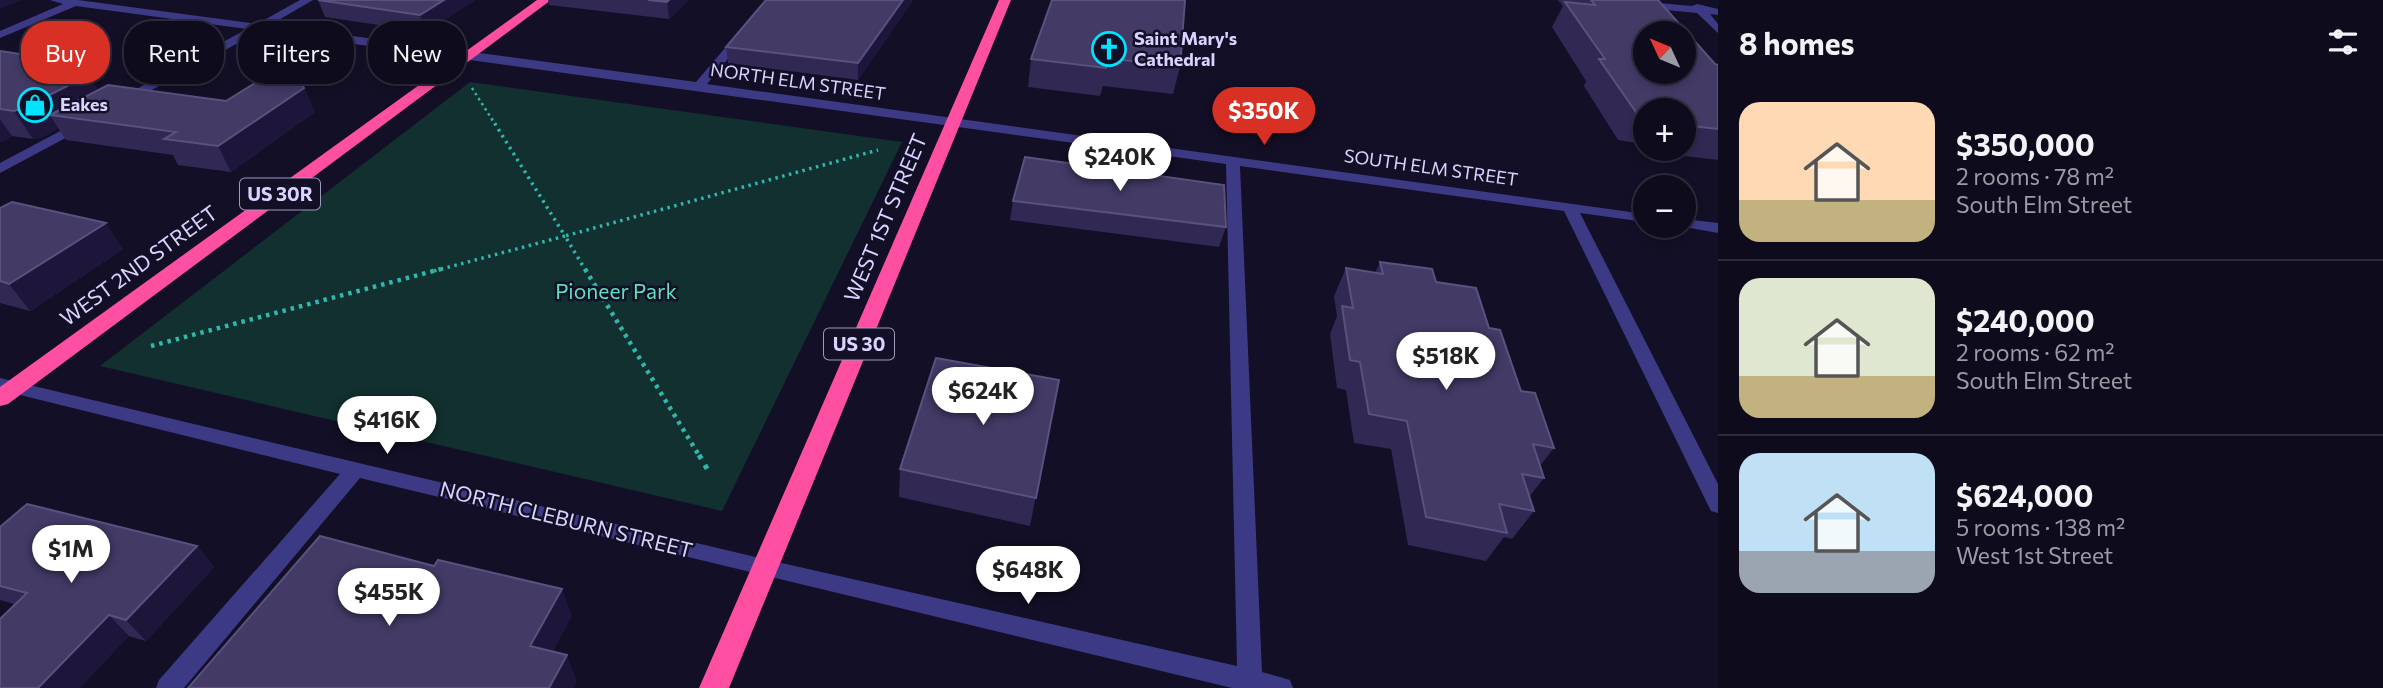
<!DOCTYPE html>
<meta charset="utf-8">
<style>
:root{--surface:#0e0b1c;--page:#1c1929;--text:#f1f3f6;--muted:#9b9ba3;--line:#2e2b3b;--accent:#d93025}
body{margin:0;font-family:Commissioner,sans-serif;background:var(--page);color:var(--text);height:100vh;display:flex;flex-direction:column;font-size:26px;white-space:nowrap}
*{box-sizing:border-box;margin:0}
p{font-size:23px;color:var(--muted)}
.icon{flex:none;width:38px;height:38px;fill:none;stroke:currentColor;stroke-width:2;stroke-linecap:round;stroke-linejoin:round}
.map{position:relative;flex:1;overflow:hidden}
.sheet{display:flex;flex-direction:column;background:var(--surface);width:665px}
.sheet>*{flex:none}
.banner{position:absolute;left:21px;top:21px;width:665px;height:63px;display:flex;gap:14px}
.needle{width:46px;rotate:314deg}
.controls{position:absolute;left:1633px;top:21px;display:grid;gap:14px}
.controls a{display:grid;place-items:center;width:63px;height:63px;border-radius:50%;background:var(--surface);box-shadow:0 4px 10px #0003,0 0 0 2px var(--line);font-size:35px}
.price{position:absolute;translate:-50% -60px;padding:0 16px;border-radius:24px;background:#fff;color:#222;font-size:23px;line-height:46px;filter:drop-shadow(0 2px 4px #0008)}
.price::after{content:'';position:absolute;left:50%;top:42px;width:21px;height:16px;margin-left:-10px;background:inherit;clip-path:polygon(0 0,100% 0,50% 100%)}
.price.on{background:var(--accent);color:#fff}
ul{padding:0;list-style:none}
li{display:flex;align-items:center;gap:21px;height:175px;padding:0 21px}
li+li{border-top:2px solid var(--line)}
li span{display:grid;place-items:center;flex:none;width:196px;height:140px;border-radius:21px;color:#555}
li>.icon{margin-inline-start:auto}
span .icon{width:84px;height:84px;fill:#fffc;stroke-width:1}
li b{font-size:30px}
h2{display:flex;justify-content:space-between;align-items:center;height:84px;padding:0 21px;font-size:30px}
.tag{padding:0 24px;border-radius:28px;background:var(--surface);box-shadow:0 4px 10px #0003,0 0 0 2px var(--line);font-size:24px;line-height:63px}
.tag.on{background:var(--accent);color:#fff}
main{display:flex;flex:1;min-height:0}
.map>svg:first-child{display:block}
</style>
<main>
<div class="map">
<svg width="1718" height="688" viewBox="0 0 1718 688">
<rect width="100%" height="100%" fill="#130f26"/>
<!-- green -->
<path fill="#12302f" d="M470 82 902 142 722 511 100 366Z"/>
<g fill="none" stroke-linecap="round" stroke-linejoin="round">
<!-- path-far3 -->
<path stroke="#2fb8b0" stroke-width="2.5" stroke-dasharray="2.5 3.5" stroke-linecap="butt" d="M472 88 493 121"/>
<!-- path-far2 -->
<g stroke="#2fb8b0" stroke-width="3.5" stroke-dasharray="2.5 4.5" stroke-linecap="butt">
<path d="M434 271 565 236 492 119"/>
<path d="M586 271 565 236 878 150"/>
</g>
<!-- path-far1 -->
<g stroke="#2fb8b0" stroke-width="4.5" stroke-dasharray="3.5 5" stroke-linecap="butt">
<path d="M585 269 700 457"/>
<path d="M151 346 441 269"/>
</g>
<!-- path -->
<path stroke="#2fb8b0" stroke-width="5" stroke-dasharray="4.5 7" stroke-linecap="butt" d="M699 455 709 472"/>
<!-- minor -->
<g fill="#3d3a85" fill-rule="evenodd">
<path d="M50 0H78L257 24 300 0H313L270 25 696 82 766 0H777L707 84 1645 214V222L1580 213 1718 484V513L1711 511 1708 505 1564 211 1240 166 1262 672 1290 680 1293 688H1232L360 478 184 688H156L159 680 340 474 0 390V378L764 559 1237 666 1226 164 260 31 124 105 120 104V98L247 29 76 6 0 38V31L63 4Z"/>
<path d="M1588 0H1625L1692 6 1697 4 1718 9V15L1710 14 1718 24V33L1697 13 1593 3Z"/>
<path d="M81 120 87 124 86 127 0 173V163Z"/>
<path d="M1684 219 1718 223V233L1679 226H1684Z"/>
</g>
<!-- highway -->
<g fill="#ff4fa3" fill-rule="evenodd">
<path d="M537 0H551L8 404 0 406V387Z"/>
<path d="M999 0H1011L729 688H699Z"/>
</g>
</g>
<!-- wall -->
<g fill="#312854" fill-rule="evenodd">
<path d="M318 0H475L426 32 325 17Z"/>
<path d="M548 0H688L669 19 549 5Z"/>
<path d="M766 0H913L858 80 728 63 726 47Z"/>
<path d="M1052 0 1180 67 1173 94 1103 86 1100 96 1028 87 1031 59Z"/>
<path d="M1558 0H1658L1715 64 1718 65V160L1643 151 1637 143 1618 140 1584 86 1586 81 1552 27 1563 6ZM1645 110H1684V149H1645Z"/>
<path d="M0 51 98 90 226 101 304 88 315 112 231 172 178 165 173 155 66 140 58 128 43 137 33 139 12 136 0 142Z"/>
<path d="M1013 201 1226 227 1219 247 1010 220Z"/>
<path d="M0 208 123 249 30 311 0 303Z"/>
<path d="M1380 262 1436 282 1489 328 1521 391 1554 448 1540 466 1544 478 1529 497 1534 511 1512 539 1504 537 1486 561 1408 545 1391 449 1354 443 1346 390 1337 388 1330 334 1337 316 1334 296 1346 268 1375 273Z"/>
<path d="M1059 380 1030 526 899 497 900 469Z"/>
<path d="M0 527 197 546 214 567 146 641 0 600Z"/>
</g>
<!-- shaded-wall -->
<g fill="#1d163a">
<path d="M0 0H21L0 9Z"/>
<path d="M444 0H475L426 32 420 15Z"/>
<path d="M669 0H688L669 19 667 2Z"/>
<path d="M903 0H913L858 80V63Z"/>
<path d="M81 63 98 90 50 115 58 128 43 137 33 139 14 111 57 75Z"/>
<path d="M304 88 315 112 231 172 218 146Z"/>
<path d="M0 119 12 136 0 142Z"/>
<path d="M106 223 123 249 30 311 9 284Z"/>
<path d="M197 546 214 567 146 641 126 620Z"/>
<path d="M562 589 572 616 542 673 530 646Z"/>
<path d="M109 615 129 636 80 688H38Z"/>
<path d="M567 655 577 682 574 688H549Z"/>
</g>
<!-- building -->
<g fill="#433a66" stroke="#5a527e" stroke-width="2" fill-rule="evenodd">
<path d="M318 0H444L420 15Z"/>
<path d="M648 0H669L667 2Z"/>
<path d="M766 0H903L858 63 726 47Z"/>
<path d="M1052 0H1185L1180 67 1108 58 1106 68 1031 59Z"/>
<path d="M1591 0H1658L1715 64 1718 65V129L1684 125V110H1645V113L1636 112 1599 59H1605L1565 2 1595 5ZM1645 33H1684V72H1645Z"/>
<path d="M0 51 81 63 57 75 83 78 24 108 14 111 0 109Z"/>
<path d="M287 63 304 88 218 146 164 139 176 132 50 115 108 85 226 101Z"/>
<path d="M1025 157 1224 185 1226 227 1013 201Z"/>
<path d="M12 202 106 223 9 284 0 281V208Z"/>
<path d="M1380 262 1432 269 1436 282 1476 288 1489 328 1500 330 1521 391 1535 393 1554 448 1533 444 1544 478 1522 474 1534 511 1499 504 1507 533 1426 517 1407 421 1369 414 1360 362 1350 360 1342 306 1353 308 1346 268 1383 274Z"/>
<path d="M936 358 1059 380 1036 498 900 469Z"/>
<path d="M27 504 197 546 126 620 109 615 38 688H0V619L27 593 0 586V527Z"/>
<path d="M320 536 434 566 438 560 562 589 530 646 567 655 549 688H188Z"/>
</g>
<!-- icons -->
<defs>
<g id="church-ring" transform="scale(1.75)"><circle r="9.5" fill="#130f26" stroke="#00e5ff" stroke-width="1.5"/><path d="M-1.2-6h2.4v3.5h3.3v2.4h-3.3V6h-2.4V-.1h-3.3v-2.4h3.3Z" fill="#00e5ff"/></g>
<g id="shop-ring" transform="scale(1.75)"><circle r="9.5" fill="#130f26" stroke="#00e5ff" stroke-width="1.5"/><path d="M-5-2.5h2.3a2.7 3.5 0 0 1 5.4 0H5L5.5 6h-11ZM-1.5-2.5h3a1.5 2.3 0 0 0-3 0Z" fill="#00e5ff"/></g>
</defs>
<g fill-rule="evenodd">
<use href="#church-ring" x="1109" y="49"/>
<use href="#shop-ring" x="35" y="105"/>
</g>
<g text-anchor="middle" stroke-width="5" stroke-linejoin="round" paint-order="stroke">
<!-- far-poi labels -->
<g font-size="18" font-weight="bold" fill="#d9d4ff" stroke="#130f26" text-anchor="start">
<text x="1134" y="45">Saint Mary's<tspan x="1134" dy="21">Cathedral</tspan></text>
<text x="60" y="111">Eakes</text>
</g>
<!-- far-street labels -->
<g font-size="18" fill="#d9d4ff" stroke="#130f26">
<text transform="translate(798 82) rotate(8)" y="6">NORTH ELM STREET</text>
<text transform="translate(1431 168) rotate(8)" y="6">SOUTH ELM STREET</text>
</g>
<!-- shield labels -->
<g fill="#130f26" stroke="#9e99be" stroke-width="2">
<rect x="240" y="178.5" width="80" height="31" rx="5"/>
<rect x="824" y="328.5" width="70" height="31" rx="5"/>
</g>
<g font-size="19" font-weight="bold" fill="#d9d4ff">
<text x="280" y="201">US 30R</text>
<text x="859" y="351">US 30</text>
</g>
<!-- street labels -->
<g font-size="21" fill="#d9d4ff" stroke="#130f26">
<text transform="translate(886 218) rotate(-67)" y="7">WEST 1ST STREET</text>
<text transform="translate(139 266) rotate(-36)" y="7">WEST 2ND STREET</text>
<text transform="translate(566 520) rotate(14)" y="7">NORTH CLEBURN STREET</text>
</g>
<!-- park labels -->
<g font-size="21" fill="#5fe0c0" stroke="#130f26">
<text x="616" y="299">Pioneer Park</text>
</g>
</g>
</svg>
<div class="controls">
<a><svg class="needle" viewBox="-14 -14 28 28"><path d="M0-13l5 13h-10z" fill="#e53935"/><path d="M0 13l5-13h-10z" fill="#9b9ba3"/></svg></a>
<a>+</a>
<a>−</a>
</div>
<b class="price on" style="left:1264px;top:147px">$350K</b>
<b class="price" style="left:1120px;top:193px">$240K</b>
<b class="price" style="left:1446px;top:392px">$518K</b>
<b class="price" style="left:983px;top:427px">$624K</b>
<b class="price" style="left:387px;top:456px">$416K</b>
<b class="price" style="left:71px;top:585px">$1M</b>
<b class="price" style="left:1028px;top:606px">$648K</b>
<b class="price" style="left:389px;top:628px">$455K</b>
<div class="banner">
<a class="tag on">Buy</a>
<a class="tag">Rent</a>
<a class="tag">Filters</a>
<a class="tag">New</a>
</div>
</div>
<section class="sheet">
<h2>8 homes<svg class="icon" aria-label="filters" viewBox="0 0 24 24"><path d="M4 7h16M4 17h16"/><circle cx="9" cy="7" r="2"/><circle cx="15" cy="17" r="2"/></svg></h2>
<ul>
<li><span style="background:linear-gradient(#ffd9b3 70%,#c2b280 0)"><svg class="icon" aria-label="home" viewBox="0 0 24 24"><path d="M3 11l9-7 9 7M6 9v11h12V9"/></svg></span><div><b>$350,000</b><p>2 rooms · 78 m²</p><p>South Elm Street</p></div></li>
<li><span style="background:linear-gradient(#dfe7d0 70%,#c2b280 0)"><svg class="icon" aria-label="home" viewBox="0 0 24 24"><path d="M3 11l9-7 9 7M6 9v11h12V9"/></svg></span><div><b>$240,000</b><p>2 rooms · 62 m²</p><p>South Elm Street</p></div></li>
<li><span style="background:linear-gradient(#bfe0f5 70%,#9aa5b1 0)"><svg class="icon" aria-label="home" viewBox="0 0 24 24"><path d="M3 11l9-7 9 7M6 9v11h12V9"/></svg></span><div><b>$624,000</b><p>5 rooms · 138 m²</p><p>West 1st Street</p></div></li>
</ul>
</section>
</main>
